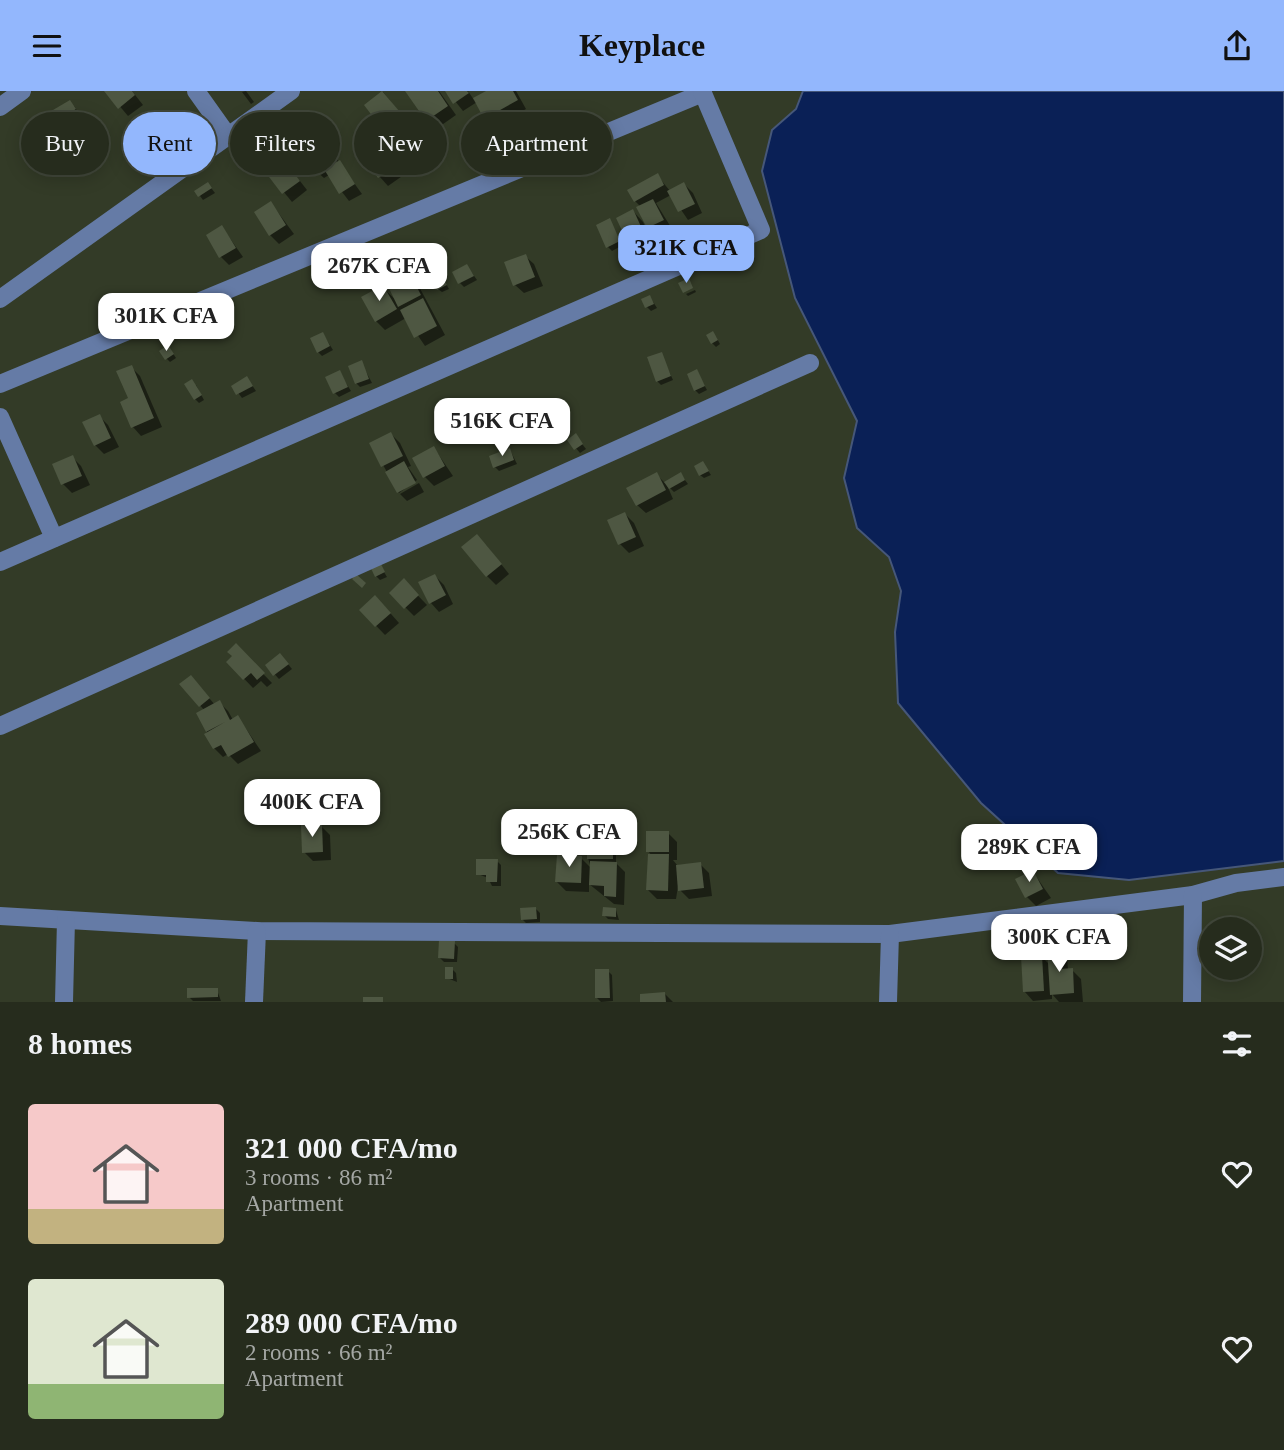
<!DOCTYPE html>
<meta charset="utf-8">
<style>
:root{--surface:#262c1d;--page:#32382a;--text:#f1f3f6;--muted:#a4a7a4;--line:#42483b;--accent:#93b7fd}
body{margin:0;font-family:Georgia,serif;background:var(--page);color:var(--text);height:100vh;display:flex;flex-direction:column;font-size:26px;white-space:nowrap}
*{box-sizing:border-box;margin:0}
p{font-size:23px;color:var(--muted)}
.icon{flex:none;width:38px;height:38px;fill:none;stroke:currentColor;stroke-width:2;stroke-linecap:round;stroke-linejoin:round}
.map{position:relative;height:911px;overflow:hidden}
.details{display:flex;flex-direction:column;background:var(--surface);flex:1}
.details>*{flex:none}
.hud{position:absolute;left:21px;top:21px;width:700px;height:63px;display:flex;gap:14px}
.tools{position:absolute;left:1199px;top:826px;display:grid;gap:14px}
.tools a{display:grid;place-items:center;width:63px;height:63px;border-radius:50%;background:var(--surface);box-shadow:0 4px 18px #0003,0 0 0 2px var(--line);font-size:35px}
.price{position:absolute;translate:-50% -60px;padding:0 16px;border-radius:14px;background:#fff;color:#222;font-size:23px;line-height:46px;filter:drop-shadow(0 2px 4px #0008)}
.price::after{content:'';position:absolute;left:50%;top:42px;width:21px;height:16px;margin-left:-10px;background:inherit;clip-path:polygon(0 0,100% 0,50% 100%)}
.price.current{background:var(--accent);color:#111}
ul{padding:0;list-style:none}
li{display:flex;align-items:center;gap:21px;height:175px;padding:0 28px}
li span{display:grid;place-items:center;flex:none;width:196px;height:140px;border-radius:7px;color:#555}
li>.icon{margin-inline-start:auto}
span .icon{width:84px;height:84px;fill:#fffc;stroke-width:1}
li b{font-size:30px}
h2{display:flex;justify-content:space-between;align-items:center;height:84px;padding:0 28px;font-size:30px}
.pill{padding:0 24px;border-radius:32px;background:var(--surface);box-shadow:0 4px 18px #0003,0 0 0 2px var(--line);font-size:24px;line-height:63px}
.pill.current{background:var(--accent);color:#111}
header{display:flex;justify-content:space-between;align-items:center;height:91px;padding:0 28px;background:var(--accent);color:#111;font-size:32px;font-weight:700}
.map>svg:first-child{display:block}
</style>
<header><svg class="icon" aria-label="menu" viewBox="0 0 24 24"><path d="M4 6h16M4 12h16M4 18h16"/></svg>Keyplace<svg class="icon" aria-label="share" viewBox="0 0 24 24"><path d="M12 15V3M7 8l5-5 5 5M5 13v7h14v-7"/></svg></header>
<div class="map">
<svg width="1284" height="911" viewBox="0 0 1284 911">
<rect width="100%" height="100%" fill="#333b27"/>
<!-- water -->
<path fill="#0a2056" stroke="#465779" stroke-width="2" d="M803 0H1284V770L1129 789 1058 782 981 712 898 612 895 541 901 500 889 466 857 437 844 387 857 330 795 207 762 80 772 39 796 18Z"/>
<!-- shadow -->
<g fill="#0007">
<path d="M107 0H132L143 14 128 25Z"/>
<path d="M246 0 254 11 251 13 242 1Z"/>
<path d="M408 0H439L456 24 436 38Z"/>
<path d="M447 0H468L474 9 490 0H516L526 18 494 36 477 11 463 20Z"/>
<path d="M383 1 413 38 396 51 366 14Z"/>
<path d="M74 15 79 23 65 32 56 20Z"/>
<path d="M321 46 362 103 349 110 329 84 324 87 315 79Z"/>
<path d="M385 53 408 81 388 95 380 86Z"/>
<path d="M275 54 279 60 273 63 269 59Z"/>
<path d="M48 55 58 70 51 75 37 56Z"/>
<path d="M289 76 307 99 292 111 265 78Z"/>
<path d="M657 84 670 100 684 93 693 102 702 122 688 129 671 104 656 112 672 138 657 145 647 135 641 116 635 110Z"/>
<path d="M208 93 215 102 203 109 200 105Z"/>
<path d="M271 112 294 143 279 153 270 144Z"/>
<path d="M633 120 643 131 651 149 637 156 628 147 618 127Z"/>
<path d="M609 130 623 154 612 160 608 156Z"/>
<path d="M222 136 243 166 229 174 221 166Z"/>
<path d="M525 165 534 173 543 195 524 202 515 194Z"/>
<path d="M432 167 449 198 442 201 438 198Z"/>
<path d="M467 175 477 189 464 196 460 192Z"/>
<path d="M408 182 416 190 445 244 425 255 406 227 385 239 376 230 382 196 396 209Z"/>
<path d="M695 199 696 201 688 205 686 203Z"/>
<path d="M650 206 657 217 651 220 647 216Z"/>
<path d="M323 243 333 259 322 265 318 261Z"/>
<path d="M716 246 720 253 716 256 712 252Z"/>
<path d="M172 261 176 267 170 271 166 267Z"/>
<path d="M661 263 673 289 661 294 657 290Z"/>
<path d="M361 271 372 292 360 296 356 292Z"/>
<path d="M131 276 140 285 162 336 141 345 133 336Z"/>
<path d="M339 281 351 300 339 306 335 302Z"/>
<path d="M697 281 707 299 699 303 695 299Z"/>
<path d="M247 287 256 300 242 307 233 295Z"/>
<path d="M196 294 204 309 199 312 195 308Z"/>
<path d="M99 325 108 334 119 356 104 363 95 354Z"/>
<path d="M503 328 512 341 500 348 496 344Z"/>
<path d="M391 343 400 352 411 375 408 376 417 389 399 402 371 353Z"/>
<path d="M569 349H579L586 358 580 362Z"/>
<path d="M434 357 453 385 434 395 425 386Z"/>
<path d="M510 359 517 373 499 380 495 376Z"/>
<path d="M72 366 81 375 90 394 72 402 63 393Z"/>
<path d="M703 372 711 384 704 387 700 384Z"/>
<path d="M656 383 665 392 681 384 688 393 674 401 667 394 673 408 646 422 637 414Z"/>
<path d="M419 392 424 401 407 410 400 403Z"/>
<path d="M625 423 634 432 644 455 629 462 620 453Z"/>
<path d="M486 454 509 483 496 494 487 485Z"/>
<path d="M378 471 387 486 380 489 376 485Z"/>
<path d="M435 485 444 494 453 513 439 521 431 512Z"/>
<path d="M404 490 427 514 414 525 391 502Z"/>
<path d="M384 515 399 532 385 544 361 519Z"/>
<path d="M236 555 272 592 267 596 261 590 253 597 228 571 235 566Z"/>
<path d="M284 568 292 578 279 588 267 575Z"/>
<path d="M182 593 199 595 215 614 219 611 228 620 233 629 238 626 261 660 238 673 228 663 223 666 214 657 198 623 204 619Z"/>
<path d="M321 735 330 744 331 769 313 770 304 761Z"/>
<path d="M668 742 677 751V769H673L677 774 700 773 709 782 712 805 689 808 680 799 679 789 676 808H657L648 799 652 765 648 760Z"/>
<path d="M612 754 616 758V772L625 781 624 814 614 813 589 793V801L566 800 557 791 581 767 591 777 588 767Z"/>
<path d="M497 770 501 774V795H492L488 787 478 783Z"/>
<path d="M1033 781 1051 807 1036 815 1027 806Z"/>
<path d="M536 818 540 822V831L526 832 522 828Z"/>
<path d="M616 819 619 829 608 828 604 824Z"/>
<path d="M454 852 458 856 457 871H444L440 867Z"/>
<path d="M1058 857 1067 866 1068 879H1072L1081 888 1083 911H1059L1052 903V908L1033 910 1025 901 1041 865 1050 874Z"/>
<path d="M452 878 456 882 457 891 447 887Z"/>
<path d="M608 880 612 884 613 910 601 911 597 907Z"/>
<path d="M217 899 221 910H193L189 906Z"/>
<path d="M665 903 673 911H642Z"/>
</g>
<!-- building -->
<g fill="#4e5742">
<path d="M104 0H132L135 4 118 18Z"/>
<path d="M382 0 406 28 386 43 364 14Z"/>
<path d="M405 0H438L448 15 426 30Z"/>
<path d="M445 0H467L469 2 453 13Z"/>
<path d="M486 0H513L518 9 484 28 473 7Z"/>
<path d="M70 9 76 18 59 29 53 19Z"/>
<path d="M321 43 336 64 314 80 299 59Z"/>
<path d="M271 48 276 55 268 61 263 53Z"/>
<path d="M44 49 56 65 46 72 34 56Z"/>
<path d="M386 51 400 72 378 87 364 66Z"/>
<path d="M281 64 300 90 282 103 263 78Z"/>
<path d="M340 69 355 93 339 103 324 78Z"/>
<path d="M658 82 664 94 634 111 627 99Z"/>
<path d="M208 91 212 97 198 106 194 100Z"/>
<path d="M684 91 695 113 678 121 667 100Z"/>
<path d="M653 108 664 129 647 137 636 116Z"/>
<path d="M271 110 286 134 269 145 254 121Z"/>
<path d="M633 118 643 140 626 148 616 127Z"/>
<path d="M610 127 620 150 606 157 596 134Z"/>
<path d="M222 134 236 157 219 167 206 144Z"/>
<path d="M526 163 535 186 513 195 504 171Z"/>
<path d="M432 165 447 194 437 199 422 170Z"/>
<path d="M467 173 474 185 458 193 452 181Z"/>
<path d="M408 179 421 204 398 216 386 191Z"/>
<path d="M689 187 693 197 683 202 678 192Z"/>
<path d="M383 194 397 218 375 231 361 206Z"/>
<path d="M650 204 654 213 645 217 641 208Z"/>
<path d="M423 207 437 235 414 247 400 219Z"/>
<path d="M713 240 718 249 711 253 706 244Z"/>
<path d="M323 241 330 255 317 262 310 247Z"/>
<path d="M168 254 174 263 165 269 159 260Z"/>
<path d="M662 261 671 285 656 291 647 266Z"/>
<path d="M362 269 369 288 355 293 348 275Z"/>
<path d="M132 274 154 327 131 337 120 311 128 307 116 280Z"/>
<path d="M697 278 705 295 694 300 687 283Z"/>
<path d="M340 279 348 296 333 303 325 286Z"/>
<path d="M247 285 253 295 236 304 231 295Z"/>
<path d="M192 288 202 304 194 309 184 293Z"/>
<path d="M100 323 111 347 94 355 82 331Z"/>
<path d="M503 326 510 337 494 345 488 334Z"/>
<path d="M391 341 403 365 381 376 369 352Z"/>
<path d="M576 342 583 353 574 359 567 349Z"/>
<path d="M434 355 445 375 423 387 412 367Z"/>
<path d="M510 357 514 369 493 377 489 365Z"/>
<path d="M73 364 82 385 61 394 52 373Z"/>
<path d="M404 370 416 392 397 402 385 381Z"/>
<path d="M703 370 709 380 699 385 694 375Z"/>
<path d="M657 381 666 399 636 415 626 397Z"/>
<path d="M681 381 685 389 669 398 664 391Z"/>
<path d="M625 421 636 446 618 454 607 429Z"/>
<path d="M477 443 502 473 486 486 461 456Z"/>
<path d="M379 469 385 481 375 486 369 473Z"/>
<path d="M356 483 366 492 362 497 352 488Z"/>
<path d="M435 483 446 504 429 513 418 491Z"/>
<path d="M404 487 419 504 404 518 389 502Z"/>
<path d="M375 504 391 522 375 536 359 519Z"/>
<path d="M236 552 265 582 257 589 251 582 243 589 226 571 232 565 227 561Z"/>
<path d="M280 562 289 573 273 585 265 574Z"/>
<path d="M191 584 210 607 199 616 179 593Z"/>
<path d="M220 609 230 629 238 624 254 651 228 666 221 654 213 658 204 643 225 631 206 641 196 622Z"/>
<path d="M322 733 323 761 302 762 301 734Z"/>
<rect x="646" y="740" width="23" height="21"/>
<rect x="587" y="752" width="26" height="16"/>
<path d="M648 763H669L668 800 646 799Z"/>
<path d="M557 764 582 765 581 792 555 791Z"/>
<path d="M476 768H498L497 791H486V784H476Z"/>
<path d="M590 770 617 771 616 806 604 805V795L589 794Z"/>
<path d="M701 771 704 797 678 800 676 774Z"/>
<path d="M1033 779 1043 798 1025 807 1015 788Z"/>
<path d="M536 816 537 828 521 829 520 817Z"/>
<path d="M603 816 616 817V826L602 825Z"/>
<path d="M439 849 455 850 454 868 438 867Z"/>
<path d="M1059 855 1060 878 1073 877 1074 902 1050 904 1047 856Z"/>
<path d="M1042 864 1044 900 1023 901 1021 865Z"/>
<rect x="445" y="876" width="8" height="12"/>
<path d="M595 878H609L610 907H595Z"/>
<path d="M187 897H218V906L187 907Z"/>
<path d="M665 901 666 911H640V903Z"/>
<rect x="363" y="906" width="20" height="5"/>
</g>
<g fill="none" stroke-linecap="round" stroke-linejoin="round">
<!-- minor -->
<g stroke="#657ba6" stroke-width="18">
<path d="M196 0 228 45"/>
<path d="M0 16 22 0"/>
<path d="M0 208 291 0"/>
<path d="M0 293 703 2"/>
<path d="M0 326 54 447"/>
<path d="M0 471 761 139 702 0"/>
<path d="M0 635 810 272"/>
<path d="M0 825 257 840 890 843 1193 804 1236 792 1284 786"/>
<path d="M64 911 66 829"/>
<path d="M254 911 257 840"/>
<path d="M888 911 890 843"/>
<path d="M1192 911 1193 804"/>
</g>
</g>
</svg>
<div class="tools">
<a><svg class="icon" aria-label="layers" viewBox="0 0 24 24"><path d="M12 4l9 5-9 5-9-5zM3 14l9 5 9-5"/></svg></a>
</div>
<b class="price current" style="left:686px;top:194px">321K CFA</b>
<b class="price" style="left:379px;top:212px">267K CFA</b>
<b class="price" style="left:166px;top:262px">301K CFA</b>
<b class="price" style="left:502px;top:367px">516K CFA</b>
<b class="price" style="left:312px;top:748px">400K CFA</b>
<b class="price" style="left:569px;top:778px">256K CFA</b>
<b class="price" style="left:1029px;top:793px">289K CFA</b>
<b class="price" style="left:1059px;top:883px">300K CFA</b>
<div class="hud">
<a class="pill">Buy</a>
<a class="pill current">Rent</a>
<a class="pill">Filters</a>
<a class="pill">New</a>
<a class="pill">Apartment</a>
</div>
</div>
<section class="details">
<h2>8 homes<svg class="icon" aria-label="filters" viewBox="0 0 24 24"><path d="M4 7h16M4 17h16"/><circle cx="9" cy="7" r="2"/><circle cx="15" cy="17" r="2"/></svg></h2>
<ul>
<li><span style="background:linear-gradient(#f6c9c9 75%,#c2b280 0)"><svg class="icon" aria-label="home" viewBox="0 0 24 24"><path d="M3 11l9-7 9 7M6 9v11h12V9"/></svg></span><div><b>321 000 CFA/mo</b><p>3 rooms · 86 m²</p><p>Apartment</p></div><svg class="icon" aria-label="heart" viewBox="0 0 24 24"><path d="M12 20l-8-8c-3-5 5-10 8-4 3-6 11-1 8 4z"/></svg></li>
<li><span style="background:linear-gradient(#dfe7d0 75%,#8fb573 0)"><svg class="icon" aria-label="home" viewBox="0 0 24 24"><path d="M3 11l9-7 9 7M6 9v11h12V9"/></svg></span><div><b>289 000 CFA/mo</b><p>2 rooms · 66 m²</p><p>Apartment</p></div><svg class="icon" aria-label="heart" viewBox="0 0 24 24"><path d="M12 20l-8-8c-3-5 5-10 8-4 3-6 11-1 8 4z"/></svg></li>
</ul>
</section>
